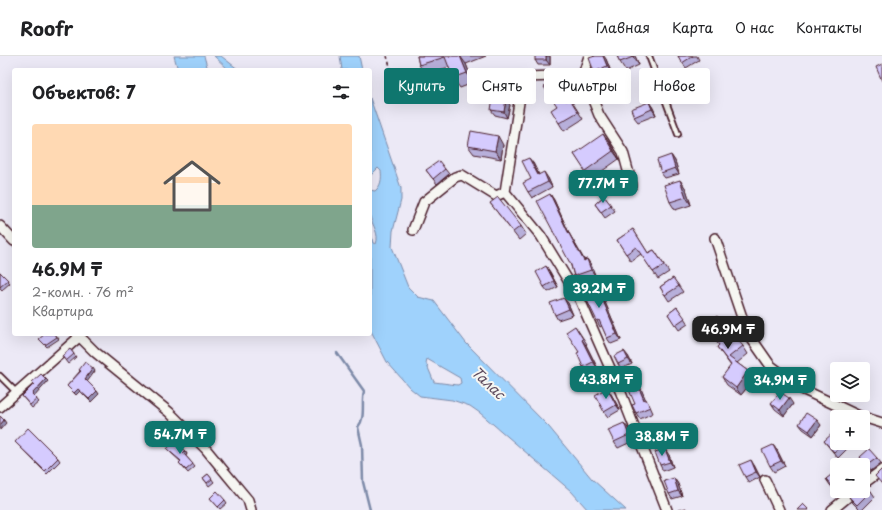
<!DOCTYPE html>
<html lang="ru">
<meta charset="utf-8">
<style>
:root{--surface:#fff;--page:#f2f2f2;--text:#202124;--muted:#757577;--line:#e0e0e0;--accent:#0f766e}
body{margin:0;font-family:"Playpen Sans",sans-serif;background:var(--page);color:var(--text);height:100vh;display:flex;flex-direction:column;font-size:15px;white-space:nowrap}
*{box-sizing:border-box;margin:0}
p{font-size:13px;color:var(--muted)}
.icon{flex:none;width:22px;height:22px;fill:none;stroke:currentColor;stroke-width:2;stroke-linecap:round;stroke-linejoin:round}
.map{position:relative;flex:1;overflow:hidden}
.side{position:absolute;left:12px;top:12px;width:360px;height:268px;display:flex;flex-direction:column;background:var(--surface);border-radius:4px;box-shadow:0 4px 16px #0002}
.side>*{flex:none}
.banner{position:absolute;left:384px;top:12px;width:380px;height:36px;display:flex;gap:8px}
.tools{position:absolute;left:830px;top:306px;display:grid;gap:8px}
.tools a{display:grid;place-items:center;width:40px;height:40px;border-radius:4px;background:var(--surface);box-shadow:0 4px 16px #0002;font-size:20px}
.price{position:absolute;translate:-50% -34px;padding:0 9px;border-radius:8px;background:var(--accent);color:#fff;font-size:13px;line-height:26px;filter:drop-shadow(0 1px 2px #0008)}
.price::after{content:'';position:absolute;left:50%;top:24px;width:12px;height:9px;margin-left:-6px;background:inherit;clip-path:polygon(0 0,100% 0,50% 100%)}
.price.selected{background:#222;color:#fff}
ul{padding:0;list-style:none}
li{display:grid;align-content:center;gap:8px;height:212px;padding:0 20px}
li+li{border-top:1px solid var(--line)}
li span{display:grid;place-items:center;height:124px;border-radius:4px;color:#555}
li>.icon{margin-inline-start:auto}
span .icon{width:72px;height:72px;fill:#fffc;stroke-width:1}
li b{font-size:17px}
h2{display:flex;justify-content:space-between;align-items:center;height:48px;padding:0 20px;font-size:17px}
.chip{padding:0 14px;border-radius:4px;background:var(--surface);box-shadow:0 4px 16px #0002;font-size:14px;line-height:36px}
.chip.selected{background:var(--accent);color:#fff}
header{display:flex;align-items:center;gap:24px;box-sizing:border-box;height:56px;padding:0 20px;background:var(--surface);border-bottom:1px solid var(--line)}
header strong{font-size:19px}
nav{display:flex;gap:22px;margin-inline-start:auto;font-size:14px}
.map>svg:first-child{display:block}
</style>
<header>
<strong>Roofr</strong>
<nav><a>Главная</a><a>Карта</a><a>О нас</a><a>Контакты</a></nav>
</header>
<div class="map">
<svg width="882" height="454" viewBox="0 0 882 454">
<rect width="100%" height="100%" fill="#ece9f6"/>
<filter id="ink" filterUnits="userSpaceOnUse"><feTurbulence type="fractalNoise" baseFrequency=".025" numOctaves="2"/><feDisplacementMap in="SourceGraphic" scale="8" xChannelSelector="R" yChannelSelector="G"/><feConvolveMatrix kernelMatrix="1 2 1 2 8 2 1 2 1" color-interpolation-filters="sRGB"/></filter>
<g filter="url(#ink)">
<!-- water -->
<g fill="#9fd2fc" stroke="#7d8aa8" fill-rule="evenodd">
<path d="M174 0H204L208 14H178Z"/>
<path d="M214 0H221L239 14H229Z"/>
<path d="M340 0H359L362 14H342Z"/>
<path d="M370 42 401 132V144L393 175 392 191 408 231 418 241 434 245 466 287 549 371 592 423 626 454H588L571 435 480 357 470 350 452 344 420 340 410 332 387 306 370 273V175L373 187 376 188C380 178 372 169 370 160 368 152 370 142 370 134L375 135C381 130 382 123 381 115L378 112 370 120ZM427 303 460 322 461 327 458 329 434 326 426 307Z"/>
</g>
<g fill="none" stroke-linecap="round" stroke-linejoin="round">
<!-- stream -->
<path stroke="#7d8aa8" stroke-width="2.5" d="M337 297 364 335C361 347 366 362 358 371L362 389 363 426 370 454"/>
<!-- service casing -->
<g stroke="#4a1f2b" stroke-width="8">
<g id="service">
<path d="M649 0 678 78"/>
<path d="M0 320 16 336"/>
</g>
</g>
<!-- minor casing -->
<g stroke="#4a1f2b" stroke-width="12">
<g id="minor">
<path d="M589 0 583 19 526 21 520 40 505 136 541 180 580 244 621 337 667 454"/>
<path d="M583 19 599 59 623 96 632 129"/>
<path d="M0 170 14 185"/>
<path d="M413 174 424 146 455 121 462 119 496 140 505 136"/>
<path d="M715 182 747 276 770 309 802 333 861 361"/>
<path d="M77 278 95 296 169 356 205 392 228 420 248 444 251 454"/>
<path d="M0 351 79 281"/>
<path d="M863 361 882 367"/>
<path d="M765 424 779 454"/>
<path d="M863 428 882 414"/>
<path d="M832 454 855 435"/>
</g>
</g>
<!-- path -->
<path stroke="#4a1f2b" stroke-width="1.5" stroke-dasharray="3 3" stroke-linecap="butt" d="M387 0 394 24 423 16V12"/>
<!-- service -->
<use href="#service" stroke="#f6f6f2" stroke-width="4.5"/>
<!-- minor -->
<use href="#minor" stroke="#f6f6f2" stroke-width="9"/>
</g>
<!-- wall -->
<g fill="#b7afda" stroke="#4a1f2b">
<path d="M417 0H486L466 8 473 27 460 32 453 22 449 11 426 18 419 9Z"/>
<path d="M550 0V9H538L535 4Z"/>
<path d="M617 0H635L639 9 626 15 620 6Z"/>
<path d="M678 0H697L699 4 686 12Z"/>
<path d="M606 3 611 16 598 21 594 16Z"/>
<path d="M559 32 567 44 570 43 583 63 564 75 559 67 557 50Z"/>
<path d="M649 46 653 52 656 59 638 66 634 61Z"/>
<path d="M510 49 507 62 495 59 491 54Z"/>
<path d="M609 86 619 103 591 123 574 98Z"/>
<path d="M503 89 501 103 474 98 468 90Z"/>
<path d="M671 99 675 105 679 118 665 122 661 117Z"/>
<path d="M533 107 539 119 548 122 552 131 532 142 528 136 531 123Z"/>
<path d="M445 113 449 118 437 128 426 114Z"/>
<path d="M680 124 686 133 691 149 675 154 670 146Z"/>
<path d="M550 138 554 144 570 179 584 204 587 203 591 209 595 219 578 226 574 220Z"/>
<path d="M604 140 615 155 605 162 595 148Z"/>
<path d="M490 147 521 170 526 178 519 184Z"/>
<path d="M633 173 648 197 654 194 669 216 658 223 641 198 631 205 617 184Z"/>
<path d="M546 210 550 216 558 231 548 236 544 231Z"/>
<path d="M0 216 10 227 2 234 0 232Z"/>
<path d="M673 222 683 236 669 245 660 231Z"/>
<path d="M599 232 621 284 611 288 607 282 602 270 600 271 597 265Z"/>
<path d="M568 247 573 259 558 264 555 259Z"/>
<path d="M677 251 688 268 679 274 668 258Z"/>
<path d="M575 270 587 288 586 289 597 311 587 316 583 311 579 296Z"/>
<path d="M705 270 743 290 748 298 737 307 748 315 754 323 741 339 727 329 722 321 731 310 717 291 719 289Z"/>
<path d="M55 278 59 283 47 291 39 283Z"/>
<path d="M70 293 76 301 68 308 62 300Z"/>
<path d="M628 300 632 308 621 313 618 308Z"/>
<path d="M79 314 95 315 87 325 99 338 91 346 80 335 76 339 67 330 80 315Z"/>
<path d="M46 323 48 325 34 340 39 346 32 352 22 340 34 328 32 326Z"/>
<path d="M639 328 645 343 649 348 653 357 640 363 636 357 635 348Z"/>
<path d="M607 332 611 338 620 354 608 361 604 356Z"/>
<path d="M771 347 793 348 784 360 775 353Z"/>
<path d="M799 368 821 369 813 380 803 373Z"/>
<path d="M628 372 633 385 618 392 614 386Z"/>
<path d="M824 385 844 387 848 392 838 402 828 390Z"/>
<path d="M15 386 58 402 60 405 47 418Z"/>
<path d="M167 393 185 395 187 398 186 400 195 411 188 417 179 407 181 406 169 395Z"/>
<path d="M777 394 785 410 774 416 770 410Z"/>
<path d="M669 399 673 411 663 415 660 409Z"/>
<path d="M860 401 877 402 881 407 871 415Z"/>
<path d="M754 409 760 421 749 427 745 421Z"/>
<path d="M837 417V435H846L840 440 830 429 826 423Z"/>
<path d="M208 418 214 426 209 430 203 422Z"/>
<path d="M674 422 678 428 682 440 672 443 669 438Z"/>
<path d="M871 435 875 441 862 454H860L853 447 849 441Z"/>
<path d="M210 442 225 444 227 447 220 453Z"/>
</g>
<!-- shaded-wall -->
<g fill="#958eb2" stroke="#4a1f2b">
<path d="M460 0 466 8 473 27 467 17Z"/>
<path d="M546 0H550V9L546 4Z"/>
<path d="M603 0H604L606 3 611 16 607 10Z"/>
<path d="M633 0H635L639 9 633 1Z"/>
<path d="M506 43 510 49 507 62 504 56Z"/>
<path d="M649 46 653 52 656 59 652 53Z"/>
<path d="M603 78 609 86 619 103 613 95Z"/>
<path d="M498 80 503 89 501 103 495 95Z"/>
<path d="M671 99 675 105 679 118 675 112Z"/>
<path d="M529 102 533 107 542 125 538 119Z"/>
<path d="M544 116 548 122 552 131 548 126Z"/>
<path d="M680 124 686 133 691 149 686 141Z"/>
<path d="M550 138 554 144 570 179 588 210 584 205 567 174Z"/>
<path d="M587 203 591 209 595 219 591 214Z"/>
<path d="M546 210 550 216 558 231 554 225Z"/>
<path d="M595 226 599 232 621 284 617 278Z"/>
<path d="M564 242 568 247 573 259 569 253Z"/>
<path d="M582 284 586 289 597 311 593 306Z"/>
<path d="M624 295 628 300 632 308 628 303Z"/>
<path d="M93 312 95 315 87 326 85 323Z"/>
<path d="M748 315 754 323 741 339 736 332Z"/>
<path d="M46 323 48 325 34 341 32 338Z"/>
<path d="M635 323 639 328 648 349 644 344Z"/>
<path d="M607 332 611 338 620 354 616 349Z"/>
<path d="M78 333 80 335 76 339 74 337Z"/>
<path d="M97 335 99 338 91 346 89 343Z"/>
<path d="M789 342 793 348 784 360 780 354Z"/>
<path d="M4 364 6 367 0 374V369Z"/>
<path d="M817 364 821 369 813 380 809 375Z"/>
<path d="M624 367 628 372 633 385 629 379Z"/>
<path d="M159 369 161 372 156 378 154 375Z"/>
<path d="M773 389 777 394 785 410 781 405Z"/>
<path d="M665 393 669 399 673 411 670 406Z"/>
<path d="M185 395 187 398 185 400 183 397Z"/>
<path d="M751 404 754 409 760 421 756 416Z"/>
<path d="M674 422 678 428 682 440 678 435Z"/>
</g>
<!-- building -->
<g fill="#d5cbfe" stroke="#4a1f2b">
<path d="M417 0H460L467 17 453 22 445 1 419 9Z"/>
<rect x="535" y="0" width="11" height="4"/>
<path d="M595 0H603L607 10 594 16 589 2Z"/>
<path d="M617 0H633V1L620 6Z"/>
<path d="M678 0H693L682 7Z"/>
<path d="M882 8V25L876 11Z"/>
<path d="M554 25 566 45 570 43 578 56 559 67 551 54 557 50 544 31Z"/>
<path d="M493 41 506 43 504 56 491 54Z"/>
<path d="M649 46 652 53 634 61 631 53Z"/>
<path d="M471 75 498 80 495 95 468 90Z"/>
<path d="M603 78 613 95 585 115 574 98Z"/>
<path d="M671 99 675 112 661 117 657 104Z"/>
<path d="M529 102 538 119 544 116 548 126 528 136 523 127 531 123 522 105Z"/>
<path d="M439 105 445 113 433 123 426 114Z"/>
<path d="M680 124 686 141 670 146 664 129Z"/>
<path d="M550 138 567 174 584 205 587 203 591 214 574 220 571 209 537 145Z"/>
<path d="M604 140 611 149 601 156 595 148Z"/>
<path d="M498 141 521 170 513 176 490 147Z"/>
<path d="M633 173 648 197 654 194 664 209 653 216 636 191 626 198 617 184Z"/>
<path d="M546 210 554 225 544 231 536 216Z"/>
<path d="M0 216 8 224 0 231Z"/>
<path d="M673 222 679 230 665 239 660 231Z"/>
<path d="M595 226 617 278 607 282 599 264 597 265 581 232Z"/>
<path d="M564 242 569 253 555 259 550 247Z"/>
<path d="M677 251 685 262 675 269 668 258Z"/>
<path d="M717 260 743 290 729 301 748 315 736 332 722 321 731 309 717 291 719 289 705 270Z"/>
<path d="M575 270 583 283 582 284 593 306 583 311 577 297 579 296 566 276Z"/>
<path d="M45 278H55L57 281 45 289 39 283Z"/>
<path d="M70 293 74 298 66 305 62 300Z"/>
<path d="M624 295 628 303 618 308 614 300Z"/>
<path d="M85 306 93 312 85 323 97 335 89 343 78 333 74 337 67 330 81 315 79 314Z"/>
<path d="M41 318 46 323 32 338 37 343 30 349 22 340 34 328 32 326Z"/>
<path d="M635 323 644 344 646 343 650 351 636 357 632 349 635 348 626 327Z"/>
<path d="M607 332 616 349 604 356 595 339Z"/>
<path d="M780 336 789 342 780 354 771 347Z"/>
<path d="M806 357 817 364 809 375 799 368Z"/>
<path d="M0 360 4 364 0 369Z"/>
<path d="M154 366 159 369 154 375 149 372Z"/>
<path d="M624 367 629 379 614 386 608 374Z"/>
<path d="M28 372 58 402 45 415 15 386Z"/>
<path d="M834 376 837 379V387H844L834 396 824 385Z"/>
<path d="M174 385 185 395 183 397 193 408 186 414 179 407 181 405 167 393Z"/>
<path d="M773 389 781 405 770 410 762 394Z"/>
<path d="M665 393 670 406 660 409 655 396Z"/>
<path d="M869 393 877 402 867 409 860 401Z"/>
<path d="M751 404 756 416 745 421 739 409Z"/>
<path d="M882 413V428L875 420Z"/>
<path d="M836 415 837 417V433L836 434 826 423Z"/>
<path d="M208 418 212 423 207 427 203 422Z"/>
<path d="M674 422 678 435 669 438 664 425Z"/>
<path d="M864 427 871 435 857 449 849 441 856 435H863V428Z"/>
<path d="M217 435 225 444 218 451 210 442Z"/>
<path d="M803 448 809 454H797Z"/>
<path d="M686 452V454H679Z"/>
</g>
</g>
<g text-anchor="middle" stroke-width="4" stroke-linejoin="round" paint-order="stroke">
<!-- water labels -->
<g font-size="14" font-style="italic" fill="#5f4c5f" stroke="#f6f6f2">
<text transform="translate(488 327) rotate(43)" y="5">Талас</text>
</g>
</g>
</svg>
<div class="tools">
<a><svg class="icon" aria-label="layers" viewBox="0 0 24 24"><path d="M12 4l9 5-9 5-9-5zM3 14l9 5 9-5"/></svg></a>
<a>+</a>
<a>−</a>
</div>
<b class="price" style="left:603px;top:148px">77.7M ₸</b>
<b class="price" style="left:599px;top:253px">39.2M ₸</b>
<b class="price selected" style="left:728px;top:294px">46.9M ₸</b>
<b class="price" style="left:606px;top:344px">43.8M ₸</b>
<b class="price" style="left:780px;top:345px">34.9M ₸</b>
<b class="price" style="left:180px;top:399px">54.7M ₸</b>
<b class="price" style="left:662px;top:401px">38.8M ₸</b>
<div class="banner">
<a class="chip selected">Купить</a>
<a class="chip">Снять</a>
<a class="chip">Фильтры</a>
<a class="chip">Новое</a>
</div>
<section class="side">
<h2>Объектов: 7<svg class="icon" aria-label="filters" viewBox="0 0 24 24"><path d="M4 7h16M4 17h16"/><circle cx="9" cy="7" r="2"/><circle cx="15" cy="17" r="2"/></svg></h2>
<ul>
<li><span style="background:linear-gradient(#ffd9b3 65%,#7fa58c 0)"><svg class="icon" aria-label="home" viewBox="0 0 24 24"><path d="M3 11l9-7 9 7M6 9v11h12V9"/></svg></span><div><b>46.9M ₸</b><p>2-комн. · 76 m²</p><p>Квартира</p></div></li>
</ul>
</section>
</div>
